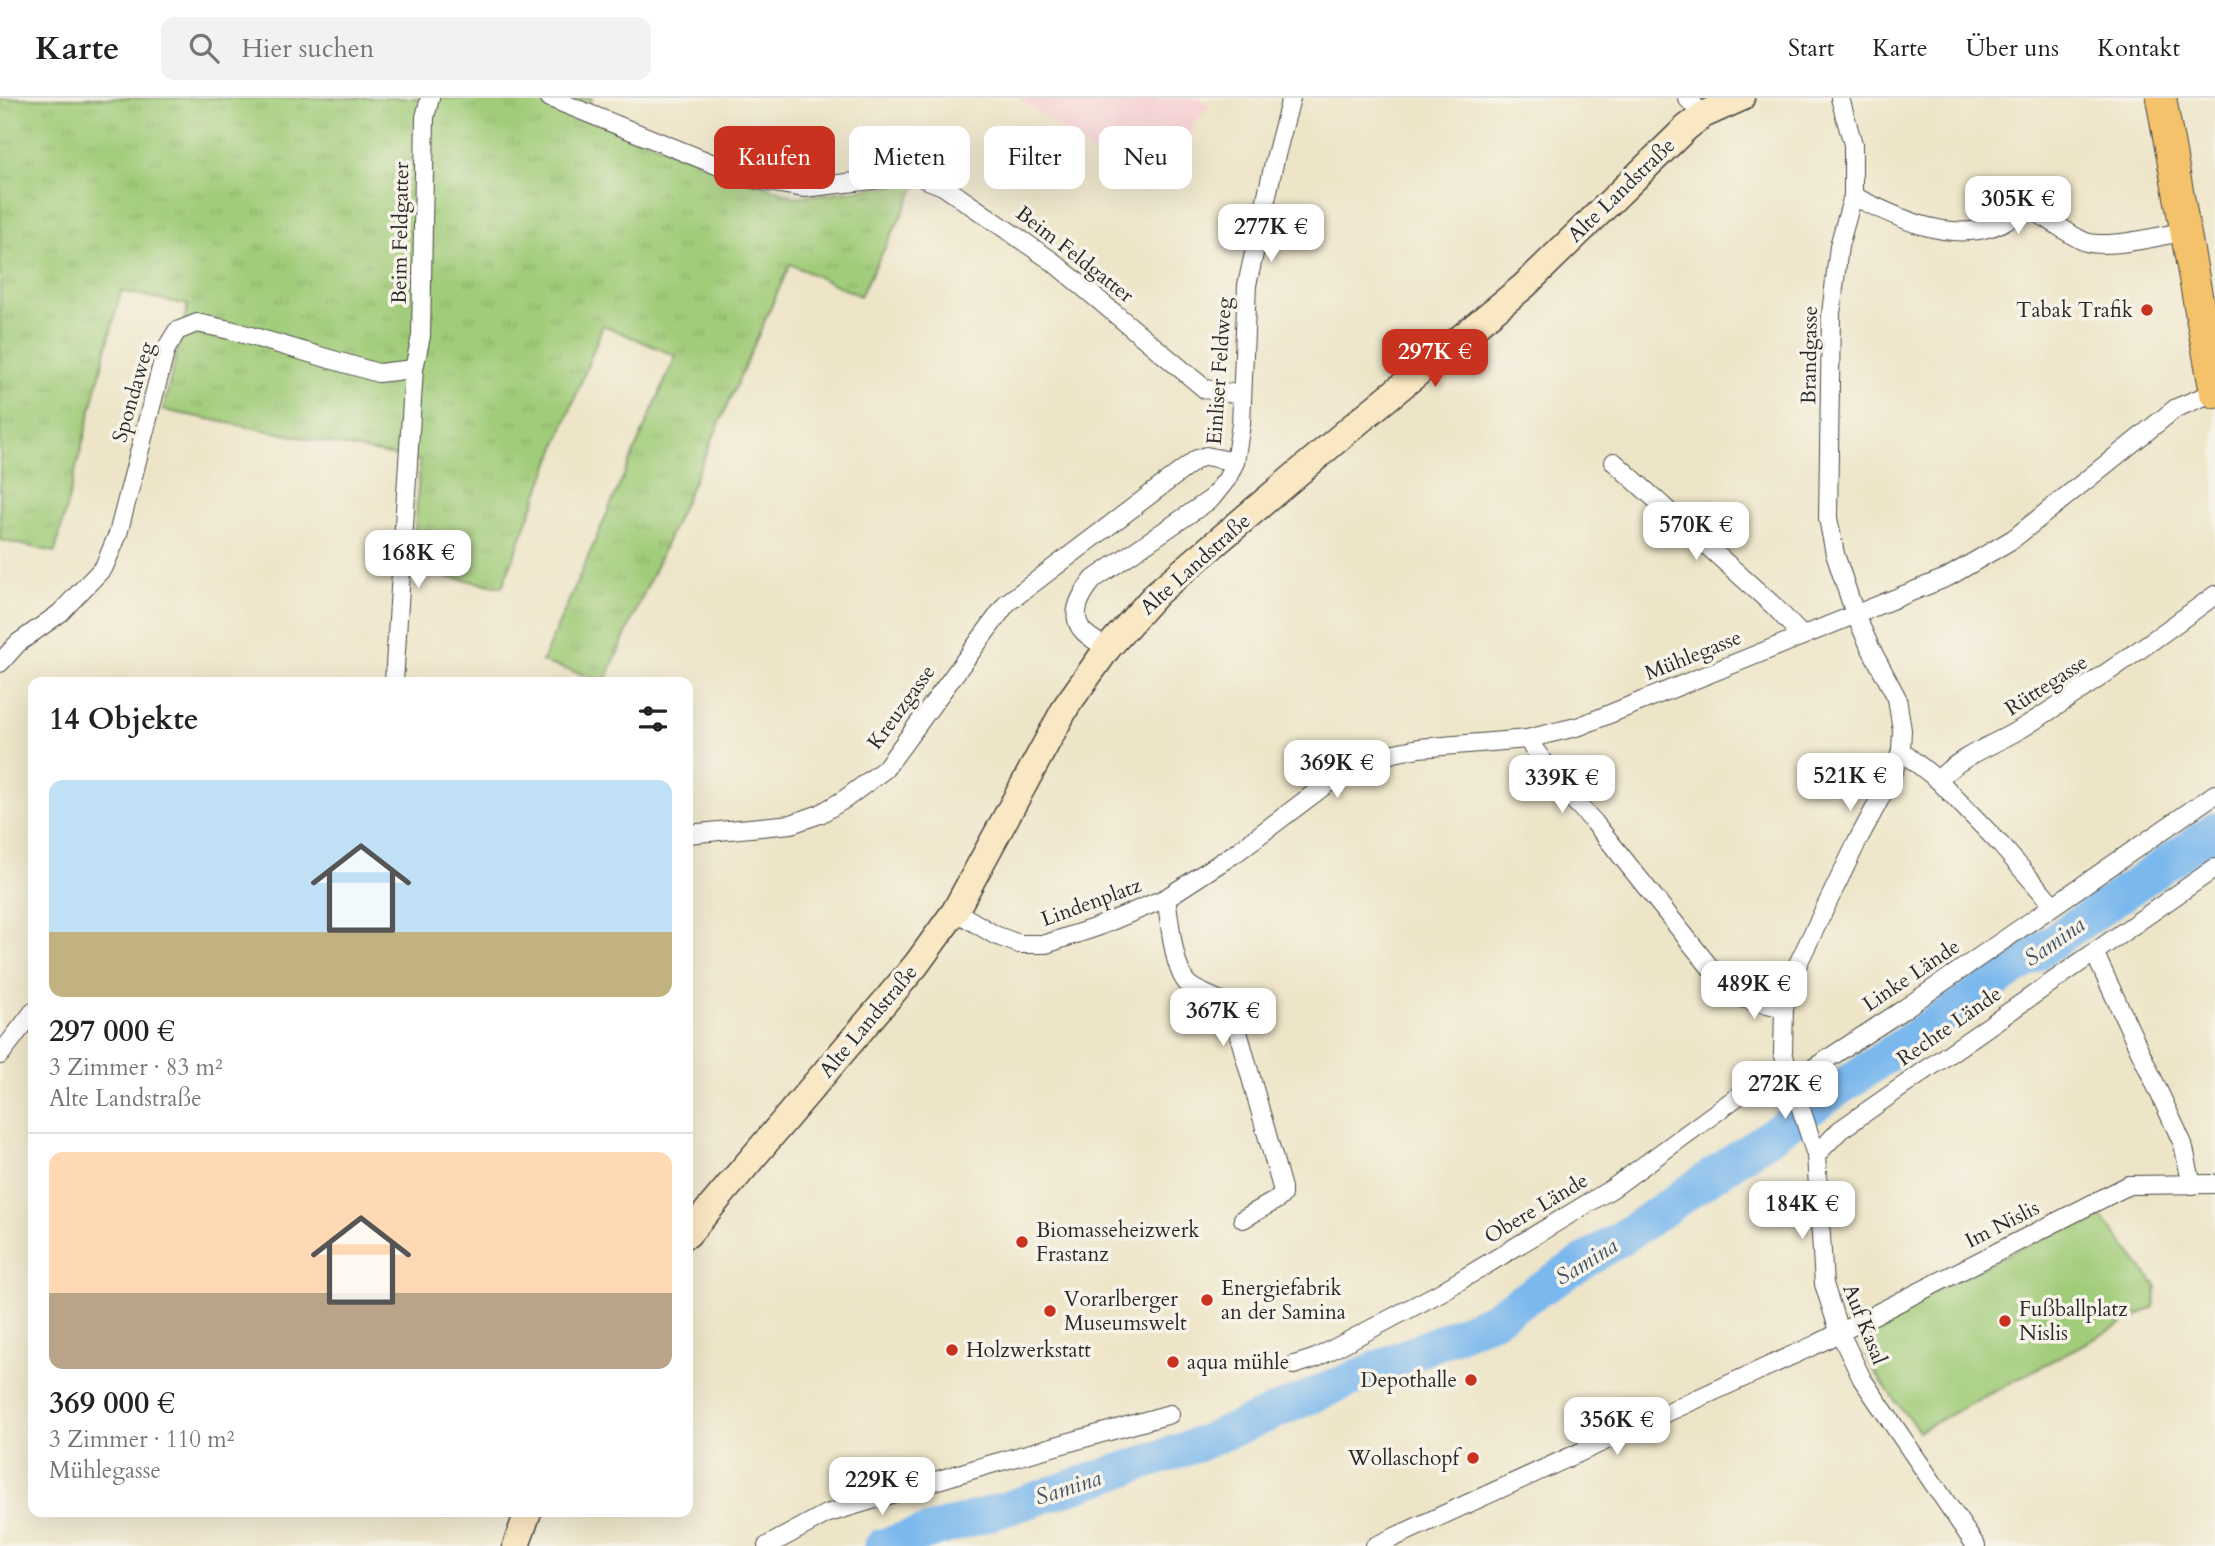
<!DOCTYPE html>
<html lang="de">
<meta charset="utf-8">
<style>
:root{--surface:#fff;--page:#f2f2f2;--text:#222;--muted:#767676;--line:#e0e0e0;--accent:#c8321e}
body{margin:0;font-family:Cardo,serif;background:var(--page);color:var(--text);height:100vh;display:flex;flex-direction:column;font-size:26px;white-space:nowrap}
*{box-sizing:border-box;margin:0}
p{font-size:23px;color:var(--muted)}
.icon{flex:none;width:38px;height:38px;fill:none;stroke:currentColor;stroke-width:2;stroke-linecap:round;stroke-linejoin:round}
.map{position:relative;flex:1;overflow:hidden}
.sheet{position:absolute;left:28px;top:579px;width:665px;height:840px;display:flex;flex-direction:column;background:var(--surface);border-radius:14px;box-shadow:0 7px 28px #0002}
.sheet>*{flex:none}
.top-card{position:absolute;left:714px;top:28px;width:665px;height:63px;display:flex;gap:14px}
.price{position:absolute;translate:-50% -60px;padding:0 16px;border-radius:14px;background:#fff;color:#222;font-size:23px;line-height:46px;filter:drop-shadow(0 2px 4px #0008)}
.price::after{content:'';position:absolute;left:50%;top:42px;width:21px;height:16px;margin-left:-10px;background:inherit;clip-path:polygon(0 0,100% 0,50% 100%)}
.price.on{background:var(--accent);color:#fff}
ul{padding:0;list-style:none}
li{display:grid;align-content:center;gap:14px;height:371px;padding:0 21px}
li+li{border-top:2px solid var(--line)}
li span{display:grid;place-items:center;height:217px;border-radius:14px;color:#555}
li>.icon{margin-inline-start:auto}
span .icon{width:126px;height:126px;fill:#fffc;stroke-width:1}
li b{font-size:30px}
h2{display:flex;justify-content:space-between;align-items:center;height:84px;padding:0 21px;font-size:30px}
.pill{padding:0 24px;border-radius:14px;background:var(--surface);box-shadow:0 7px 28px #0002;font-size:24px;line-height:63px}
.pill.on{background:var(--accent);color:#fff}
header{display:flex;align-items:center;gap:42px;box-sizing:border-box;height:98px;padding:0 35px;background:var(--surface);border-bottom:2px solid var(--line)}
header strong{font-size:33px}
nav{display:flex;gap:38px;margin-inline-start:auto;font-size:24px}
.search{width:490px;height:63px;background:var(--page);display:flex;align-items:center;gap:18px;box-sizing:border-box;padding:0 24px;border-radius:14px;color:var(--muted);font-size:26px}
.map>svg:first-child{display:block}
</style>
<header>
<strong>Karte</strong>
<div class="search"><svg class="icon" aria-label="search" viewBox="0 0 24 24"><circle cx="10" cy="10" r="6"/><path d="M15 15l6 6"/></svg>Hier suchen</div>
<nav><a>Start</a><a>Karte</a><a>Über uns</a><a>Kontakt</a></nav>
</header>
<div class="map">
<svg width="2215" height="1448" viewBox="0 0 2215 1448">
<defs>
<pattern id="grass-tufts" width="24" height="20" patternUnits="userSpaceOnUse" patternTransform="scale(1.75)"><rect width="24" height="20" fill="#a1cc79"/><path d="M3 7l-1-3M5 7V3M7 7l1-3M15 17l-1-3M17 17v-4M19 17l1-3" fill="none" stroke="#8baf69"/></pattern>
</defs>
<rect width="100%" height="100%" fill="#f7f3e8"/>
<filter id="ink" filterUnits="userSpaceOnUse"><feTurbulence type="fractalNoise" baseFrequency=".0143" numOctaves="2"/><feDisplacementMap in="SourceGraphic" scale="14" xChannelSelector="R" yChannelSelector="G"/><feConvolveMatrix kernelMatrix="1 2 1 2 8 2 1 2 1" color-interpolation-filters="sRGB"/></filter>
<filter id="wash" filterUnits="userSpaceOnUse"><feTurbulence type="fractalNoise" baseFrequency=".00686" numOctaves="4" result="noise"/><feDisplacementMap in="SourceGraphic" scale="28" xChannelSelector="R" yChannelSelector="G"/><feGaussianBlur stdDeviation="1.57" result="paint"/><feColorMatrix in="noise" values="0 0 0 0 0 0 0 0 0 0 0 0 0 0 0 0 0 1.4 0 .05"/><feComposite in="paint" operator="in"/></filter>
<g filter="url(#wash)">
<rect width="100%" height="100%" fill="#eee5c8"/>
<!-- built -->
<path fill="#f7cfd3" d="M1020 0H1199L1209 7 1145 95Z"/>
<!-- grass -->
<path fill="url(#grass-tufts)" stroke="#667c52" stroke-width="2" d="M0 0H592L585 20 795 99 918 85 860 198 790 166 605 583 542 564 676 258 603 227 502 489 412 472 420 363 163 312 188 207 121 193 55 454 0 442Z"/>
<!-- pitch -->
<path fill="#a1cc79" stroke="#667c52" stroke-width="2" d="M2096 1111 2157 1189 2154 1209 1919 1333C1906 1316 1868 1271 1866 1252 1865 1239 1872 1231 1882 1225L1880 1221Z"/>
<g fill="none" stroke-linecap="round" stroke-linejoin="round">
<!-- river -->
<path stroke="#7ab8ed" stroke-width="35" d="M882 1448 1005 1411 1197 1347 1493 1221 1629 1135 2215 732"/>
</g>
</g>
<g filter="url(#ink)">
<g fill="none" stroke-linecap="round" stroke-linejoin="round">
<!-- street casing -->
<g stroke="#484743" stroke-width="20">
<g id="street">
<path d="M550 0 751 81 804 90 915 77 943 88 1052 163 1205 291 1241 297"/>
<path d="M1687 0 1703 17"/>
<path d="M1840 0 1853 46V98L1839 148 1831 216 1828 420 1835 456 1855 516 1870 549 1897 600 1902 632 1901 653 1890 682 1859 740 1792 878 1784 910 1783 955 1816 1057 1824 1186 1839 1233 1862 1281 1976 1448"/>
<path d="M1853 98C1894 118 1944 144 1991 129 2003 126 2017 113 2030 113 2043 114 2070 139 2086 144 2108 151 2162 138 2186 133"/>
<path d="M1614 364 1774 508 1802 538"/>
<path d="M1107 551C1100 545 1089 540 1083 533 1068 516 1083 494 1094 481L1211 401 1227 381 1235 364 1241 326 1247 187 1275 61 1291 0"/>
<path d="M0 565 18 545 60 515 104 469 118 436 166 251 177 233 197 225 230 232 378 275 414 271"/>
<path d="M394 584 414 271 421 238 425 19 430 0"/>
<path d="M1527 641 1563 691 1594 724 1733 898 1784 910"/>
<path d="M1901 653 1938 682C1960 658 1996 646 2024 629 2090 588 2153 543 2215 497"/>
<path d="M1938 682 2000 746 2053 807"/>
<path d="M688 736 791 726 820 716 845 701 885 671 1007 505 1197 361 1206 358 1235 364"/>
<path d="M1166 800C1170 821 1173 872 1188 886 1203 899 1223 898 1233 916L1282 1090V1097L1278 1101 1243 1121"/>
<path d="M955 813 995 837 1019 846H1046L1097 829 1166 800 1237 754 1332 682 1370 663 1394 655 1419 650 1527 641 1580 628 1948 479 2013 441 2176 310 2215 294"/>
<path d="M2094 854 2183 1046 2192 1087"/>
<path d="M0 957 33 914"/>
<path d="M1816 1057 1840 1032 2215 770"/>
<path d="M1294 1267 1316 1260 1441 1194 1613 1090 1760 982 1812 971 1901 913 2215 696"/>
<path d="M767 1448 826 1416 988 1367 1170 1316"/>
<path d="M1375 1448 1817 1246 2129 1087 2215 1086"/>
</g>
</g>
<!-- secondary casing -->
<g stroke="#484743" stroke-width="29">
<g id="secondary">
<path d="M688 1136 916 867 955 813 1067 607 1107 551 1130 525 1157 495 1358 324 1524 188 1686 30 1703 17 1741 0"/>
<path d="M516 1448 528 1414"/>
</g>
</g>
<!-- primary casing -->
<g stroke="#484743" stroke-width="32">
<path id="primary" d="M2161 0 2215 295"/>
</g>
<!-- street -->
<use href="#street" stroke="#fff" stroke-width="18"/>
<!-- secondary -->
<use href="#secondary" stroke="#fae7c3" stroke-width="26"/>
<!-- primary -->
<use href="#primary" stroke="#f3c26a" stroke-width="30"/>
</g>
</g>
<!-- markers -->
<g fill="#c8321e" stroke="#f7f3e8" stroke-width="2.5">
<circle cx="2147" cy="212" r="7"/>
<circle cx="1022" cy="1144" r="7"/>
<circle cx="1207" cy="1202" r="7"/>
<circle cx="1050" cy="1213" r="7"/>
<circle cx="2005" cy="1223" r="7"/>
<circle cx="952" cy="1252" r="7"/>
<circle cx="1173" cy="1264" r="7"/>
<circle cx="1471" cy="1282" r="7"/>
<circle cx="1473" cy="1360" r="7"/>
</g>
<g text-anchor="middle" stroke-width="7" stroke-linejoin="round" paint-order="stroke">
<!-- street labels -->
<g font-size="21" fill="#2b2b2b" stroke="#f7f3e8">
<text transform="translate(1621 92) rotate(-44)" y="7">Alte Landstraße</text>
<text transform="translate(400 135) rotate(-89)" y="7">Beim Feldgatter</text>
<text transform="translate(1075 156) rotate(38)" y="7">Beim Feldgatter</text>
<text transform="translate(1809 257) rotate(-89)" y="7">Brandgasse</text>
<text transform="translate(1219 273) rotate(-86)" y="7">Einliser Feldweg</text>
<text transform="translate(133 294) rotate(-74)" y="7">Spondaweg</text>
<text transform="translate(1195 466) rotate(-42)" y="7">Alte Landstraße</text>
<text transform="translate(1693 557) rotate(-22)" y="7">Mühlegasse</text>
<text transform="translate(2046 587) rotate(-33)" y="7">Rüttegasse</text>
<text transform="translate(901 609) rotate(-54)" y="7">Kreuzgasse</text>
<text transform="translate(1091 804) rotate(-20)" y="7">Lindenplatz</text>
<text transform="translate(1911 877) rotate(-34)" y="7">Linke Lände</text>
<text transform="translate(868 923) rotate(-50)" y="7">Alte Landstraße</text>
<text transform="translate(1949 928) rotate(-35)" y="7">Rechte Lände</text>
<text transform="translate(1536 1110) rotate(-31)" y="7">Obere Lände</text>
<text transform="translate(2002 1126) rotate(-27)" y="7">Im Nislis</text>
<text transform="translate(1865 1226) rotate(68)" y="7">Auf Kasal</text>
</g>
<!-- poi labels -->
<g font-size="21" fill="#2b2b2b" stroke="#f7f3e8" text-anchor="start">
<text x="2133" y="219" text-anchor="end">Tabak Trafik</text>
<text x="1036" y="1139">Biomasseheizwerk<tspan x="1036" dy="24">Frastanz</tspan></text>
<text x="1221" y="1197">Energiefabrik<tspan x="1221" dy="24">an der Samina</tspan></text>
<text x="1064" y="1208">Vorarlberger<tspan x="1064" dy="24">Museumswelt</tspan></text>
<text x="2019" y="1218">Fußballplatz<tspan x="2019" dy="24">Nislis</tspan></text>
<text x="966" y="1259">Holzwerkstatt</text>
<text x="1187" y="1271">aqua mühle</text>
<text x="1457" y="1289" text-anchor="end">Depothalle</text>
<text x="1459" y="1367" text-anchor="end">Wollaschopf</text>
</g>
<!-- water labels -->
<g font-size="23" font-style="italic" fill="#435565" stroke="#f7f3e8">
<text transform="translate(2054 843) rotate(-35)" y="8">Samina</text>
<text transform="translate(1586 1163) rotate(-32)" y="8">Samina</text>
<text transform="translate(1068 1389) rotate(-18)" y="8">Samina</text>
</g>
</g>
</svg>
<b class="price" style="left:2018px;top:138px">305K €</b>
<b class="price" style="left:1271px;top:166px">277K €</b>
<b class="price on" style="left:1435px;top:291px">297K €</b>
<b class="price" style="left:1696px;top:464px">570K €</b>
<b class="price" style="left:418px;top:492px">168K €</b>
<b class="price" style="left:1337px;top:702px">369K €</b>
<b class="price" style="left:1850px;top:715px">521K €</b>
<b class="price" style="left:1562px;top:717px">339K €</b>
<b class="price" style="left:1754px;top:923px">489K €</b>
<b class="price" style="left:1223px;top:950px">367K €</b>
<b class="price" style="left:1785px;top:1023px">272K €</b>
<b class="price" style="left:1802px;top:1143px">184K €</b>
<b class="price" style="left:1617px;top:1359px">356K €</b>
<b class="price" style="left:882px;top:1419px">229K €</b>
<div class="top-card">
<a class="pill on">Kaufen</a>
<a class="pill">Mieten</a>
<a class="pill">Filter</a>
<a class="pill">Neu</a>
</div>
<section class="sheet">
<h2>14 Objekte<svg class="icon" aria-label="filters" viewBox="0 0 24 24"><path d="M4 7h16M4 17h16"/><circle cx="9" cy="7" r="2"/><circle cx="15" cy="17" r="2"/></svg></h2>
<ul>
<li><span style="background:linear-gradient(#bfe0f5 70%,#c2b280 0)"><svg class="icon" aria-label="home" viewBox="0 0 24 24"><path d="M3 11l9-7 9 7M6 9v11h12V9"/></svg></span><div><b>297 000 €</b><p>3 Zimmer · 83 m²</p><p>Alte Landstraße</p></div></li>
<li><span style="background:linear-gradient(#ffd9b3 65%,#b9a48a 0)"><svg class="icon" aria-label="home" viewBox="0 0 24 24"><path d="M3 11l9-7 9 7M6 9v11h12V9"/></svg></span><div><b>369 000 €</b><p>3 Zimmer · 110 m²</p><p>Mühlegasse</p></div></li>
</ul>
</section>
</div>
